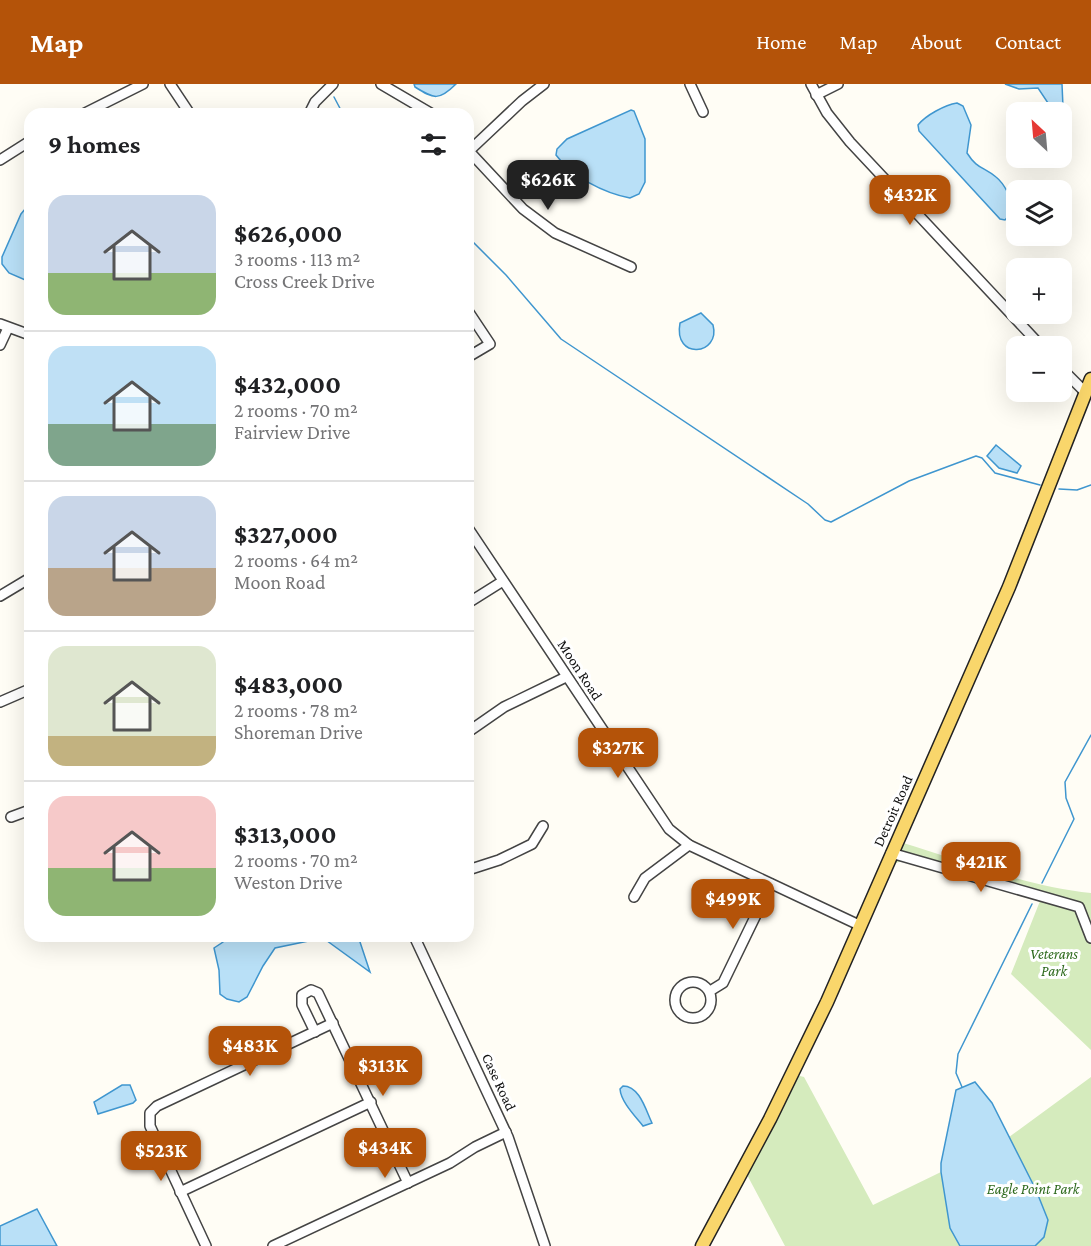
<!DOCTYPE html>
<meta charset="utf-8">
<style>
:root{--surface:#fff;--page:#f6f6f6;--text:#202124;--muted:#757577;--line:#e0e0e0;--accent:#b45309}
body{margin:0;font-family:"Crimson Pro",serif;background:var(--page);color:var(--text);height:100vh;display:flex;flex-direction:column;font-size:22px;white-space:nowrap}
*{box-sizing:border-box;margin:0}
p{font-size:20px;color:var(--muted)}
.icon{flex:none;width:33px;height:33px;fill:none;stroke:currentColor;stroke-width:2;stroke-linecap:round;stroke-linejoin:round}
.map{position:relative;flex:1;overflow:hidden}
.side{position:absolute;left:24px;top:24px;width:450px;height:834px;display:flex;flex-direction:column;background:var(--surface);border-radius:18px;box-shadow:0 6px 24px #0002}
.side>*{flex:none}
.needle{width:39px;rotate:334deg}
.tools{position:absolute;left:1006px;top:18px;display:grid;gap:12px}
.tools a{display:grid;place-items:center;width:66px;height:66px;border-radius:12px;background:var(--surface);box-shadow:0 6px 24px #0002;font-size:30px}
.price{position:absolute;translate:-50% -51px;padding:0 14px;border-radius:12px;background:var(--accent);color:#fff;font-size:20px;line-height:39px;filter:drop-shadow(0 2px 3px #0008)}
.price::after{content:'';position:absolute;left:50%;top:36px;width:18px;height:14px;margin-left:-9px;background:inherit;clip-path:polygon(0 0,100% 0,50% 100%)}
.price.selected{background:#222;color:#fff}
ul{padding:0;list-style:none}
li{display:flex;align-items:center;gap:18px;height:150px;padding:0 24px}
li+li{border-top:2px solid var(--line)}
li span{display:grid;place-items:center;flex:none;width:168px;height:120px;border-radius:18px;color:#555}
li>.icon{margin-inline-start:auto}
span .icon{width:72px;height:72px;fill:#fffc;stroke-width:1}
li b{font-size:26px}
h2{display:flex;justify-content:space-between;align-items:center;height:72px;padding:0 24px;font-size:26px}
header{display:flex;align-items:center;gap:36px;box-sizing:border-box;height:84px;padding:0 30px;background:var(--accent);color:#fff}
header strong{font-size:28px}
nav{display:flex;gap:33px;margin-inline-start:auto;font-size:21px}
.map>svg:first-child{display:block}
</style>
<header>
<strong>Map</strong>
<nav><a>Home</a><a>Map</a><a>About</a><a>Contact</a></nav>
</header>
<div class="map">
<svg width="1091" height="1162" viewBox="0 0 1091 1162">
<rect width="100%" height="100%" fill="#fffdf5"/>
<!-- green -->
<g fill="#d5ebbd">
<path d="M900 758C963 777 1025 802 1091 809V966L1011 890 1040 817 902 777 893 780Z"/>
<path d="M796 991 804 993 873 1121 941 1088 956 1006 975 998C990 1014 999 1033 1009 1053L1091 993V1162H785L745 1087Z"/>
</g>
<!-- water -->
<g fill="#b9e0f7" stroke="#3f96cf" stroke-width="1.5">
<path d="M414 0H456C439 17 434 15 415 3Z"/>
<path d="M1005 0H1062L1063 23 1060 28H1054L1038 4 1019 5Z"/>
<path d="M957 19 963 22 971 41 967 69C977 85 984 83 996 93 1005 100 1012 116 1014 126L1005 136 1000 135 919 47 918 41C926 31 945 21 957 19Z"/>
<path d="M631 26 634 27 645 55V98L639 110 630 114C604 109 572 93 556 71L557 65 567 55Z"/>
<path d="M30 119V198L9 189 2 180V173L21 130Z"/>
<path d="M701 229 713 241C721 271 673 277 680 239Z"/>
<path d="M996 361 1021 382 1017 389 999 384 987 372Z"/>
<path d="M225 852H358L370 888 323 854 275 864 263 882 247 913 239 918 227 915 220 910 219 886 214 864 223 858Z"/>
<path d="M975 998 992 1019 1036 1106 1048 1136 1044 1153 1035 1162H960L950 1144 941 1088V1079L956 1006Z"/>
<path d="M122 1001H130L136 1016 133 1019 98 1030 94 1018Z"/>
<path d="M623 1002C640 1002 646 1027 652 1039L643 1042C635 1032 621 1018 620 1005Z"/>
<path d="M37 1125 57 1162H0V1142Z"/>
</g>
<g fill="none" stroke-linecap="round" stroke-linejoin="round">
<!-- stream -->
<g stroke="#3f96cf" stroke-width="1.5">
<path d="M334 13 343 30"/>
<path d="M468 153 506 191 561 255 808 420 825 436 831 438 909 397 976 372 982 374 995 389 1040 401"/>
<path d="M1059 405 1077 406 1091 401"/>
<path d="M1042 799 1074 735 1066 714 1065 698 1091 651"/>
<path d="M962 1003 956 989 958 970 1032 820"/>
</g>
<!-- minor casing -->
<g stroke="#444" stroke-width="12">
<g id="minor">
<path d="M170 0 190 30"/>
<path d="M381 0 432 30"/>
<path d="M690 0 703 28"/>
<path d="M811 0 827 29 850 58 1041 262"/>
<path d="M816 11 838 0"/>
<path d="M83 30 143 0"/>
<path d="M309 30 315 18 333 0"/>
<path d="M468 66 523 125 555 149 631 183"/>
<path d="M469 67 522 17 544 0"/>
<path d="M0 76 30 57"/>
<path d="M468 227 490 260 468 273"/>
<path d="M0 240 30 251"/>
<path d="M0 261 8 244"/>
<path d="M1062 285 1086 309"/>
<path d="M468 444 669 745 689 761 859 841"/>
<path d="M0 512 30 494"/>
<path d="M468 519 503 497"/>
<path d="M0 618 30 605"/>
<path d="M468 648 504 623 566 593"/>
<path d="M11 733 30 726"/>
<path d="M891 769 1079 823 1091 854"/>
<path d="M468 786 499 776 532 760 543 742"/>
<path d="M634 813 645 794 689 761"/>
<path d="M414 852 508 1053 545 1162"/>
<circle cx="693" cy="916" r="18"/>
<path d="M710 907 723 899 771 800"/>
<path d="M315 948 302 921V911L311 906 318 909 408 1099"/>
<path d="M180 1108 371 1018"/>
<path d="M206 1162 150 1042V1029L157 1022 333 939"/>
<path d="M273 1162 450 1079 475 1063 506 1048"/>
</g>
</g>
<!-- major casing -->
<g stroke="#222" stroke-width="15">
<path id="major" d="M702 1162 770 1035 827 918 1009 503 1091 295"/>
</g>
<!-- minor -->
<use href="#minor" stroke="#fff" stroke-width="9"/>
<!-- major -->
<use href="#major" stroke="#f9d66b" stroke-width="12"/>
</g>
<g text-anchor="middle" stroke-width="6" stroke-linejoin="round" paint-order="stroke">
<!-- street labels -->
<g font-size="15" fill="#111" stroke="#fff">
<text transform="translate(580 586) rotate(57)" y="5">Moon Road</text>
<text transform="translate(893 727) rotate(-66)" y="5">Detroit Road</text>
<text transform="translate(499 998) rotate(65)" y="5">Case Road</text>
</g>
<!-- park labels -->
<g font-size="15" font-style="italic" fill="#2f6b1f" stroke="#fff">
<text x="1054" y="875">Veterans<tspan x="1054" dy="17">Park</tspan></text>
<text x="1033" y="1110">Eagle Point Park</text>
</g>
</g>
</svg>
<div class="tools">
<a><svg class="needle" viewBox="-14 -14 28 28"><path d="M0-13l5 13h-10z" fill="#e53935"/><path d="M0 13l5-13h-10z" fill="#757577"/></svg></a>
<a><svg class="icon" aria-label="layers" viewBox="0 0 24 24"><path d="M12 4l9 5-9 5-9-5zM3 14l9 5 9-5"/></svg></a>
<a>+</a>
<a>−</a>
</div>
<b class="price selected" style="left:548px;top:127px">$626K</b>
<b class="price" style="left:910px;top:142px">$432K</b>
<b class="price" style="left:618px;top:695px">$327K</b>
<b class="price" style="left:981px;top:809px">$421K</b>
<b class="price" style="left:733px;top:846px">$499K</b>
<b class="price" style="left:250px;top:993px">$483K</b>
<b class="price" style="left:383px;top:1013px">$313K</b>
<b class="price" style="left:385px;top:1095px">$434K</b>
<b class="price" style="left:161px;top:1098px">$523K</b>
<section class="side">
<h2>9 homes<svg class="icon" aria-label="filters" viewBox="0 0 24 24"><path d="M4 7h16M4 17h16"/><circle cx="9" cy="7" r="2"/><circle cx="15" cy="17" r="2"/></svg></h2>
<ul>
<li><span style="background:linear-gradient(#c9d6e8 65%,#8fb573 0)"><svg class="icon" aria-label="home" viewBox="0 0 24 24"><path d="M3 11l9-7 9 7M6 9v11h12V9"/></svg></span><div><b>$626,000</b><p>3 rooms · 113 m²</p><p>Cross Creek Drive</p></div></li>
<li><span style="background:linear-gradient(#bfe0f5 65%,#7fa58c 0)"><svg class="icon" aria-label="home" viewBox="0 0 24 24"><path d="M3 11l9-7 9 7M6 9v11h12V9"/></svg></span><div><b>$432,000</b><p>2 rooms · 70 m²</p><p>Fairview Drive</p></div></li>
<li><span style="background:linear-gradient(#c9d6e8 60%,#b9a48a 0)"><svg class="icon" aria-label="home" viewBox="0 0 24 24"><path d="M3 11l9-7 9 7M6 9v11h12V9"/></svg></span><div><b>$327,000</b><p>2 rooms · 64 m²</p><p>Moon Road</p></div></li>
<li><span style="background:linear-gradient(#dfe7d0 75%,#c2b280 0)"><svg class="icon" aria-label="home" viewBox="0 0 24 24"><path d="M3 11l9-7 9 7M6 9v11h12V9"/></svg></span><div><b>$483,000</b><p>2 rooms · 78 m²</p><p>Shoreman Drive</p></div></li>
<li><span style="background:linear-gradient(#f6c9c9 60%,#8fb573 0)"><svg class="icon" aria-label="home" viewBox="0 0 24 24"><path d="M3 11l9-7 9 7M6 9v11h12V9"/></svg></span><div><b>$313,000</b><p>2 rooms · 70 m²</p><p>Weston Drive</p></div></li>
</ul>
</section>
</div>
